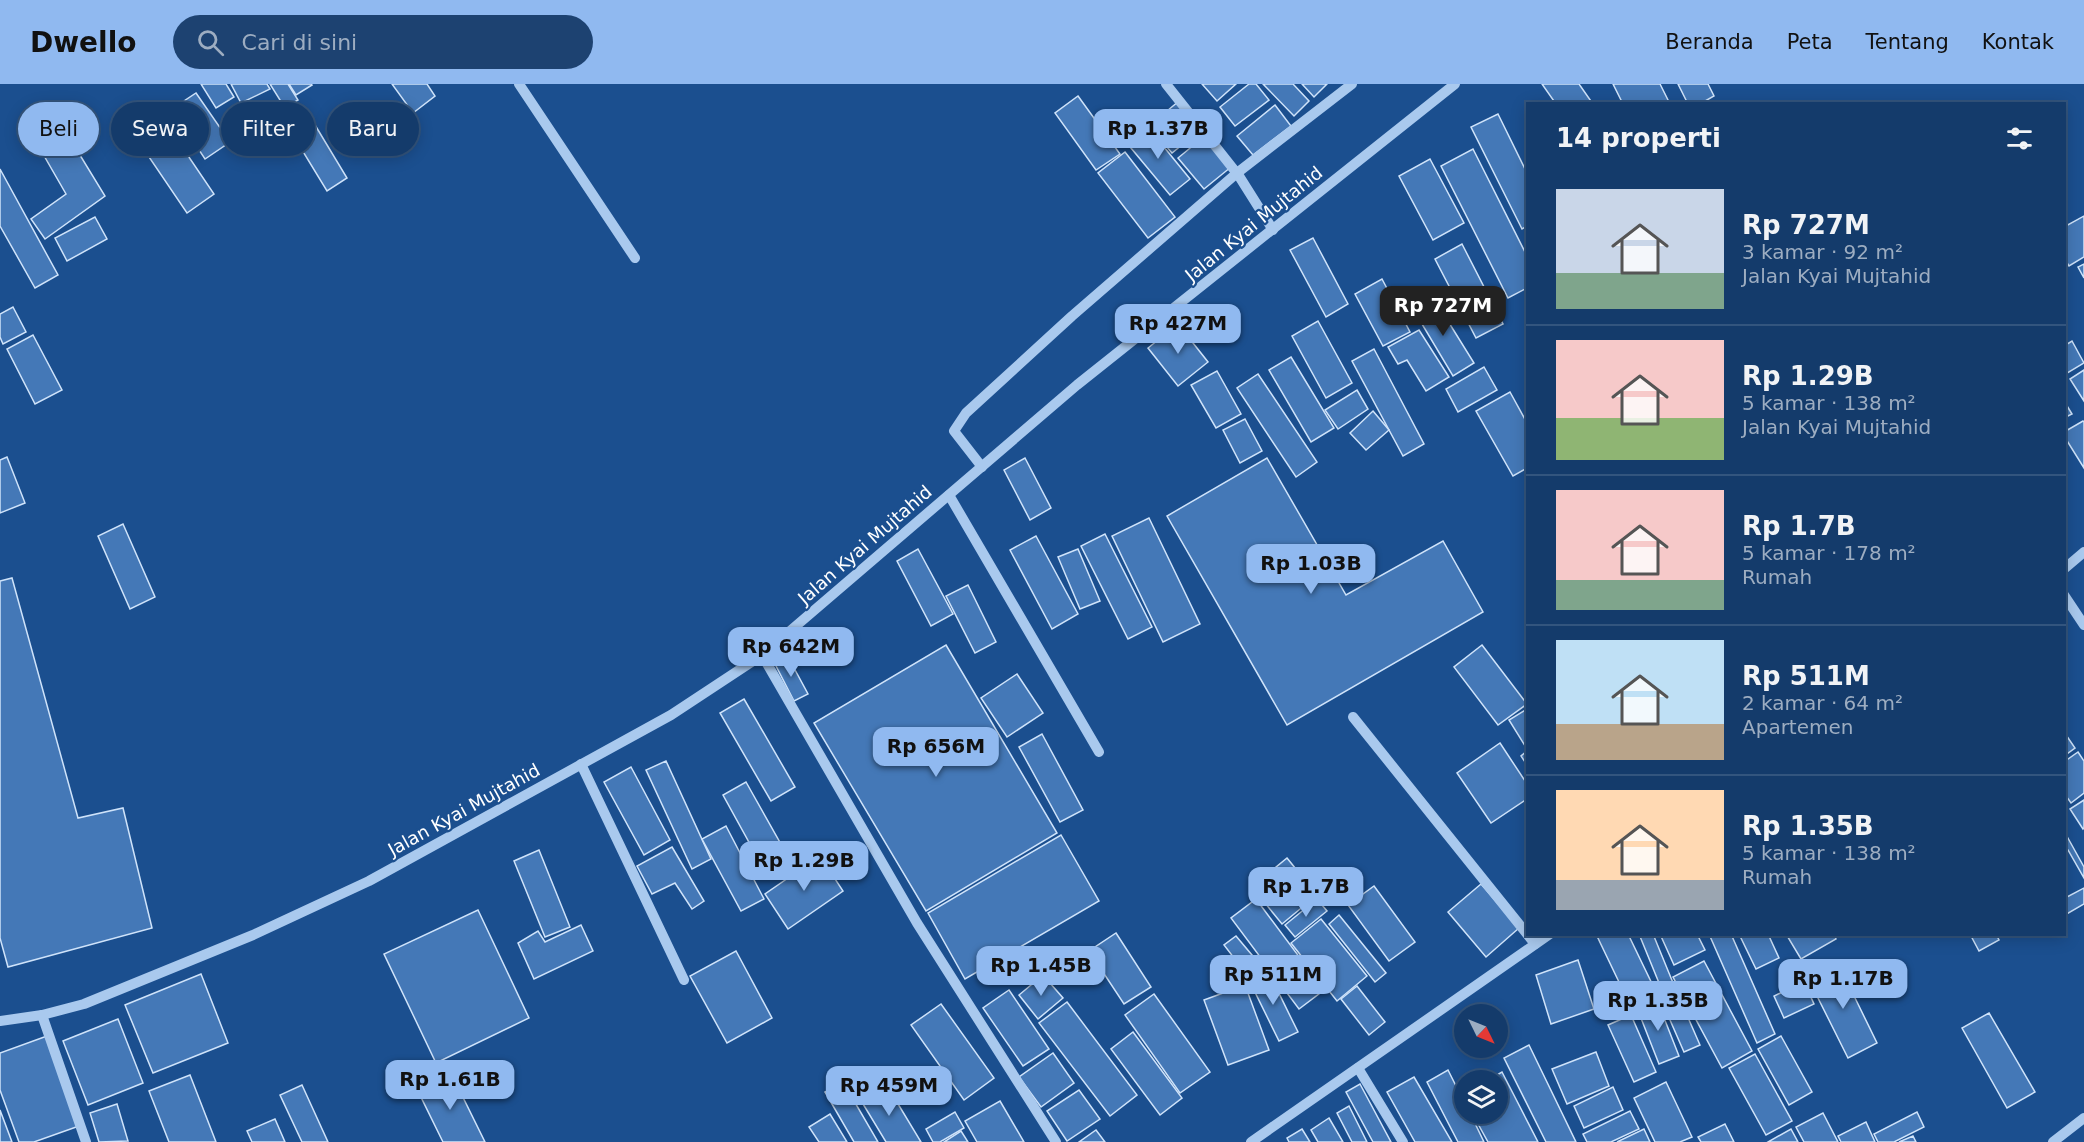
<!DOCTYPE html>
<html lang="id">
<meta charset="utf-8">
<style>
:root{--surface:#143b6b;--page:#1d4271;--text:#f1f3f6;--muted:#9dadc1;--line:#33557e;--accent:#90b9f0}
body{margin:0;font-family:"DejaVu Sans",sans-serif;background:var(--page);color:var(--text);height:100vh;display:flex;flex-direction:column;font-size:22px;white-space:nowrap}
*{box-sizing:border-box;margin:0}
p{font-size:20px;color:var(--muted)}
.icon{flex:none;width:33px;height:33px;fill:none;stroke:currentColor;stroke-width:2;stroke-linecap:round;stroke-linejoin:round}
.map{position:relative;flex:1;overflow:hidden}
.side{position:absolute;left:1526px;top:18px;width:540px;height:834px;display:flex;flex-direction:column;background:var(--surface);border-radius:0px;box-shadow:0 3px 15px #0003,0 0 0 2px var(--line)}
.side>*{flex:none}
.hud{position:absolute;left:18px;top:18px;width:570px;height:54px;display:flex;gap:12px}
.needle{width:39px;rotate:133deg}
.tools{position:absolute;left:1454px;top:920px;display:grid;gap:12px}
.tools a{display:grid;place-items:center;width:54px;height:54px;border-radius:50%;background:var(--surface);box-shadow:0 3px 15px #0003,0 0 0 2px var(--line);font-size:30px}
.price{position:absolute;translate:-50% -51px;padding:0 14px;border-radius:12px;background:var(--accent);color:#111;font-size:20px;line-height:39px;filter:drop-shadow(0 2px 3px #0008)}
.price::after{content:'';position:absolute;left:50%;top:36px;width:18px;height:14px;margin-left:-9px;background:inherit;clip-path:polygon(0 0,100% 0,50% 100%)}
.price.on{background:#222;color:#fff}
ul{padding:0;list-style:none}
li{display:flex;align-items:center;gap:18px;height:150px;padding:0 30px}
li+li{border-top:2px solid var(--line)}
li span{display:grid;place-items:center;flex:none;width:168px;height:120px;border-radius:0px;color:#555}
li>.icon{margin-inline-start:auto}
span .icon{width:72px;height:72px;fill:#fffc;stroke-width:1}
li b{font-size:26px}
h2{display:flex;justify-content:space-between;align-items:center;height:72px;padding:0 30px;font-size:26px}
.tag{padding:0 21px;border-radius:27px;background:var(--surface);box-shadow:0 3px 15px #0003,0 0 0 2px var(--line);font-size:21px;line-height:54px}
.tag.on{background:var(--accent);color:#111}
header{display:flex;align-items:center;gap:36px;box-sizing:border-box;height:84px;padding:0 30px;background:var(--accent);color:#111}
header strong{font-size:28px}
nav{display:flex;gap:33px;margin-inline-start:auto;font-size:21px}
.search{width:420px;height:54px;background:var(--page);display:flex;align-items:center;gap:15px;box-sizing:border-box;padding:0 21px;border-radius:33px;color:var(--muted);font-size:22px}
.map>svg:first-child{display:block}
</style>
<header>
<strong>Dwello</strong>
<div class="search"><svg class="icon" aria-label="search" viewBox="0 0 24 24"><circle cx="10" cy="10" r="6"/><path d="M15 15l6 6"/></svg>Cari di sini</div>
<nav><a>Beranda</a><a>Peta</a><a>Tentang</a><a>Kontak</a></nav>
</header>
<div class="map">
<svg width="2084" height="1058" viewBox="0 0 2084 1058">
<rect width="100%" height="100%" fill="#1b4f8f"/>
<!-- building -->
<g fill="#4478b7" stroke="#cfe3fa" stroke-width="1.5">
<path d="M201 0H226L234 13 216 24Z"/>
<path d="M231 0H267L270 5 241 19Z"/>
<path d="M270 0H288L298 16 285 24Z"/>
<path d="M289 0H311L312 1 296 11Z"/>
<path d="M392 0H427L435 12 413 29Z"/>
<path d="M1202 0H1236L1217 17Z"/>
<path d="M1249 0H1256L1269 16 1235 42 1220 23Z"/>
<path d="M1263 0H1293L1309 17 1294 32Z"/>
<path d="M1302 0H1327L1314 13Z"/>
<path d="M1542 0H1579L1593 20H1556Z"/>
<path d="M1613 0H1660L1670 20H1623Z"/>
<path d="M1678 0H1708L1714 12 1700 20H1688Z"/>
<path d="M196 9 230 58 205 75 172 25Z"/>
<path d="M1078 12 1120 70 1096 86 1055 29Z"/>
<path d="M1179 17 1202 45 1172 69 1149 42Z"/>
<path d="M1275 21 1291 42 1253 71 1237 52Z"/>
<path d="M1498 30 1527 89V142L1522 145 1471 43Z"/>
<path d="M309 31 347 94 327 107 288 43Z"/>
<path d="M61 40 105 112 45 155 31 135 66 110 35 56Z"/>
<path d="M1146 41 1190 95 1170 111 1126 58Z"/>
<path d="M1206 51 1231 83 1204 105 1178 74Z"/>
<path d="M176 54 214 110 187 129 149 73Z"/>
<path d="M1473 65 1527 172V204L1508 214 1441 82Z"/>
<path d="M1125 68 1175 133 1148 154 1098 89Z"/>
<path d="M1430 75 1464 139 1433 156 1399 92Z"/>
<path d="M0 85 58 191 35 204 0 142Z"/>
<path d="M2084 132V173L2069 182 2064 174V143Z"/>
<path d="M95 133 107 155 67 177 55 154Z"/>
<path d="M1313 154 1348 220 1326 233 1290 166Z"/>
<path d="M1462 160 1503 240 1476 254 1435 175Z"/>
<path d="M2084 180V194L2078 183Z"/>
<path d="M1382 195 1410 248 1383 262 1355 210Z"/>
<path d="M1433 213 1474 279 1453 292 1413 225Z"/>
<path d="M13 223 26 248 3 260 0 253V230Z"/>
<path d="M1318 237 1352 299 1326 314 1292 252Z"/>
<path d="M1178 240 1208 278 1178 302 1148 264Z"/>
<path d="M1419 246 1449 293 1426 307 1407 276 1398 280 1388 263Z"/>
<path d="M33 251 62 306 35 320 7 265Z"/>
<path d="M2072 257 2084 279 2064 291V262Z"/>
<path d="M1374 265 1424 360 1403 372 1352 277Z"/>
<path d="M1291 273 1334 344 1311 358 1269 286Z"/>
<path d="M1484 283 1497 306 1458 328 1446 305Z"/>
<path d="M2084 286V317L2070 295Z"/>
<path d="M1217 287 1241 330 1216 344 1191 301Z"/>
<path d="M1258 290 1317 378 1296 393 1237 304Z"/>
<path d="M1357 306 1368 325 1338 345 1325 326Z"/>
<path d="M1510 308 1527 339V384L1513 392 1476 327Z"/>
<path d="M2064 317 2072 330 2064 334Z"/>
<path d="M1373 327 1389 346 1366 366 1350 349Z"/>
<path d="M1245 335 1262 367 1240 379 1223 346Z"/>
<path d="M2083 337 2084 338V384L2064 352V348Z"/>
<path d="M7 373 25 419 0 429V376Z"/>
<path d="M1025 374 1051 424 1030 436 1004 386Z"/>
<path d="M1267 374 1346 511 1443 457 1483 528 1287 641 1167 432Z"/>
<path d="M1149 434 1200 540 1163 558 1112 452Z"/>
<path d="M123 440 155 513 130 525 98 452Z"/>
<path d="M1105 450 1152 543 1128 555 1081 462Z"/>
<path d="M1036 452 1078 530 1052 545 1010 466Z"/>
<path d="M918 465 953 530 931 542 897 477Z"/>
<path d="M1078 465 1100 517 1080 525 1058 473Z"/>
<path d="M12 494 78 734 123 724 152 844 8 883 0 854V497Z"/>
<path d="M968 501 996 558 975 569 946 512Z"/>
<path d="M946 561 1057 749 926 827 814 639Z"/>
<path d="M1482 561 1527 620 1498 641 1454 583Z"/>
<path d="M787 571 808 610 794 617 774 578Z"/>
<path d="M1017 590 1043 629 1007 653 981 614Z"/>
<path d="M744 615 795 703 771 717 720 629Z"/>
<path d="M1527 625V665L1509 636Z"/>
<path d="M2064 648 2075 664 2064 672Z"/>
<path d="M1042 650 1083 726 1060 738 1019 663Z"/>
<path d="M1500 659 1527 700V715L1491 739 1457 689Z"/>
<path d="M1527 667V681L1521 672Z"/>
<path d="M2078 668 2084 677V709L2071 719 2064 709V678Z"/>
<path d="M666 677 711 775 692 785 646 686Z"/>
<path d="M631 683 670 756 644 771 604 698Z"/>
<path d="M746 698 791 778 767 791 723 711Z"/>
<path d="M2084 716V744L2083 745 2070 725Z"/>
<path d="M726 742 764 815 741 827 702 755Z"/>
<path d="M2064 747 2084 783V794L2068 766 2064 768Z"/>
<path d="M1061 751 1099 817 965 895 928 829Z"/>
<path d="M672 763 704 817 692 825 675 799 652 810 637 782Z"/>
<path d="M539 766 570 843 545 853 514 777Z"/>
<path d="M820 772 843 807 788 845 765 810Z"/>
<path d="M1287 774 1317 811 1282 840 1252 803Z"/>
<path d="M1481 800 1519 844 1486 873 1448 828Z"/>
<path d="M1374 802 1415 858 1389 877 1348 821Z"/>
<path d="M2084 804V820L2065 831 2064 809 2067 813Z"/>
<path d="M1256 815 1324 906 1299 925 1231 834Z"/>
<path d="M1317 815 1327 827 1295 853 1285 841Z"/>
<path d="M478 826 529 934 436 979 384 870Z"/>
<path d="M1339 831 1386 889 1375 898 1329 840Z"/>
<path d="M1321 835 1367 892 1337 917 1291 859Z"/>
<path d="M581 841 593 867 534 895 518 859 538 847 545 858Z"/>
<path d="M1116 849 1151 903 1124 920 1089 867Z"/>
<path d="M1596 850H1628L1656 908 1630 921Z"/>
<path d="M1639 850H1653L1678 911 1666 916Z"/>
<path d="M1660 850H1697L1705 866 1674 881Z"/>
<path d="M1709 850H1731L1775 950 1757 959Z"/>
<path d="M1739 850H1768L1779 874 1756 885Z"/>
<path d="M1786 850H1834L1836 855 1801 875Z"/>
<path d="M1970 850H1996L1999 856 1979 867Z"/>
<path d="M1236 852 1257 877 1244 887 1224 861Z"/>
<path d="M736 867 772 934 727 959 690 892Z"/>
<path d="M1578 876 1594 925 1551 940 1536 891Z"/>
<path d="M1704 877 1752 967 1722 984 1673 893Z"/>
<path d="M1838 879 1877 959 1848 974 1808 894Z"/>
<path d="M1268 887 1298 948 1279 957 1249 896Z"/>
<path d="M201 890 228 959 153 989 125 921Z"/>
<path d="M1043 891 1063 914 1038 935 1019 911Z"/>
<path d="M1804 898 1814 920 1784 934 1774 912Z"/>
<path d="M1245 901 1269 966 1228 981 1204 916Z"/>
<path d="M1357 902 1385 938 1369 951 1341 915Z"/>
<path d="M1009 906 1049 965 1023 982 983 924Z"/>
<path d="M1154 910 1210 988 1180 1009 1125 931Z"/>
<path d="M1679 913 1700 961 1684 968 1663 920Z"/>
<path d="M1657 916 1679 972 1659 980 1637 924Z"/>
<path d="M1067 918 1137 1011 1110 1032 1039 939Z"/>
<path d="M941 920 994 994 964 1016 911 941Z"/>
<path d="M1989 929 2035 1008 2007 1024 1962 944Z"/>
<path d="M1631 931 1656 988 1634 998 1608 941Z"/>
<path d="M118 935 143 999 88 1021 63 957Z"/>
<path d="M1133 948 1182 1014 1160 1031 1111 965Z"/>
<path d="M47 952 79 1042 34 1058H19L0 1006V969Z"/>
<path d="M1781 952 1812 1008 1789 1021 1758 965Z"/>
<path d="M1529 961 1576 1058H1546L1504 974Z"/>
<path d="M1596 968 1609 1002 1567 1020 1552 985Z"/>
<path d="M1053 969 1074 999 1041 1023 1019 993Z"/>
<path d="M1755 970 1792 1037 1766 1051 1729 984Z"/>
<path d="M1448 986 1464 1018V1029H1470L1484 1058H1458L1427 998Z"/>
<path d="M1502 988 1538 1058H1488L1472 1029H1497V996H1488Z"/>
<path d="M451 989 485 1058H443L417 1005Z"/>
<path d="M190 991 216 1058H169L149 1007Z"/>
<path d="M1414 993 1452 1058H1415L1387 1008Z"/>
<path d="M843 998 878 1058H854L825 1008Z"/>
<path d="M1666 998 1692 1053 1680 1058H1655L1634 1014Z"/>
<path d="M886 1000 921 1058H886L860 1015Z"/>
<path d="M1360 1000 1391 1058H1373L1346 1008Z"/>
<path d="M302 1001 328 1058H302L280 1011Z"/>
<path d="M1613 1003 1623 1026 1584 1044 1574 1022Z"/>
<path d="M1079 1006 1100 1035 1067 1057 1047 1027Z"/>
<path d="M1000 1017 1024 1058H977L965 1037Z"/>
<path d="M117 1020 128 1057 99 1058 90 1029Z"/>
<path d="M1349 1022 1367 1058H1352L1337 1029Z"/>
<path d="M0 1026 12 1058H0Z"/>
<path d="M1630 1027 1639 1045 1611 1058H1587L1583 1050Z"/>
<path d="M955 1028 964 1044 940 1058H933L926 1045Z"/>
<path d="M1917 1028 1924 1043 1894 1058H1878L1874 1050Z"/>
<path d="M1823 1029 1838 1058H1804L1796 1043Z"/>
<path d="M830 1030 847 1058H819L809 1043Z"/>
<path d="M1329 1034 1343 1058H1318L1311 1046Z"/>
<path d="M275 1035 285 1058H252L247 1047Z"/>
<path d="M1866 1038 1875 1058H1841L1838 1052Z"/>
<path d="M1725 1040 1734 1058H1701L1698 1053Z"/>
<path d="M1302 1045 1310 1058H1289L1287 1054Z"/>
<path d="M1644 1045 1650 1058H1617Z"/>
<path d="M1791 1045 1798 1058H1768Z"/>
<path d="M1096 1046 1105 1058H1079Z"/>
<path d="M961 1047 968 1058H944Z"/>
<path d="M1913 1052 1916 1058H1899Z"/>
</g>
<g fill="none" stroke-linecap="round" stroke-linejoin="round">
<!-- minor -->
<g stroke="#a9c9ee" stroke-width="10">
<path d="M519 0 635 174"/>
<path d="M1166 0 1239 92 1273 146"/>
<path d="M982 383 954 347 966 329 1072 232 1237 89 1352 0"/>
<path d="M949 411 1099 668"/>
<path d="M2064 485 2084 468"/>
<path d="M2064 511 2084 541"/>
<path d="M762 571 917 839 1056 1058"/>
<path d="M1353 633 1535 860"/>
<path d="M581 680 684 896"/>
<path d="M42 931 86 1058"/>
<path d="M0 937 42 931 84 920 253 851 369 797 671 631 762 571 1077 301 1455 0"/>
<path d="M1358 984 1403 1058"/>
<path d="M1251 1058 1550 850"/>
<path d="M2053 1058 2084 1034"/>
</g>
</g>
<g text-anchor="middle" stroke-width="4.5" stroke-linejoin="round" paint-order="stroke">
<!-- street labels -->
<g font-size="18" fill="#fff" stroke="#1b4f8f">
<text transform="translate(1254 140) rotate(-39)" y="6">Jalan Kyai Mujtahid</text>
<text transform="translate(865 461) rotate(-41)" y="6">Jalan Kyai Mujtahid</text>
<text transform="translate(464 726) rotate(-29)" y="6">Jalan Kyai Mujtahid</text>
</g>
</g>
</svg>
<div class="tools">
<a><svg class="needle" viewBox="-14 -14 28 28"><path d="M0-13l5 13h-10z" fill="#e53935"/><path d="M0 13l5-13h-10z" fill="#9dadc1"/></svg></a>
<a><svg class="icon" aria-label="layers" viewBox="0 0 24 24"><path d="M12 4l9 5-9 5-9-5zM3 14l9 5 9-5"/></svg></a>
</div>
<b class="price" style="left:1158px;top:76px">Rp 1.37B</b>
<b class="price on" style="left:1443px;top:253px">Rp 727M</b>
<b class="price" style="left:1178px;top:271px">Rp 427M</b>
<b class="price" style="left:1311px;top:511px">Rp 1.03B</b>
<b class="price" style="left:791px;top:594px">Rp 642M</b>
<b class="price" style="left:936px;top:694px">Rp 656M</b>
<b class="price" style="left:804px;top:808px">Rp 1.29B</b>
<b class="price" style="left:1306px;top:834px">Rp 1.7B</b>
<b class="price" style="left:1041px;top:913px">Rp 1.45B</b>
<b class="price" style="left:1273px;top:922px">Rp 511M</b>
<b class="price" style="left:1843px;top:926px">Rp 1.17B</b>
<b class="price" style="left:1658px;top:948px">Rp 1.35B</b>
<b class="price" style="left:450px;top:1027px">Rp 1.61B</b>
<b class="price" style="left:889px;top:1033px">Rp 459M</b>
<div class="hud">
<a class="tag on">Beli</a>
<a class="tag">Sewa</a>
<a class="tag">Filter</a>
<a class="tag">Baru</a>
</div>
<section class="side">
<h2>14 properti<svg class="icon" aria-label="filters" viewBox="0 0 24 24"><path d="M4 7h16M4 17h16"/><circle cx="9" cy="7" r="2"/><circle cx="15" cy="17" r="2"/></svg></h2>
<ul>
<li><span style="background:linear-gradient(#c9d6e8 70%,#7fa58c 0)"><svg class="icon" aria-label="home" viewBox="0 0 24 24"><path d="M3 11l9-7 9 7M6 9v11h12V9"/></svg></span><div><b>Rp 727M</b><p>3 kamar · 92 m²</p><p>Jalan Kyai Mujtahid</p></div></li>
<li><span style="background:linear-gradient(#f6c9c9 65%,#8fb573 0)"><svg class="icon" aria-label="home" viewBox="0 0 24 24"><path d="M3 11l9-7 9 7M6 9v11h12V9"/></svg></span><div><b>Rp 1.29B</b><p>5 kamar · 138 m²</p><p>Jalan Kyai Mujtahid</p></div></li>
<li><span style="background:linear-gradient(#f6c9c9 75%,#7fa58c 0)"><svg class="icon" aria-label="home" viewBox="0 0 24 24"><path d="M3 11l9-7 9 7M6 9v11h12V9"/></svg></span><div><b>Rp 1.7B</b><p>5 kamar · 178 m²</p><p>Rumah</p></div></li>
<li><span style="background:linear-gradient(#bfe0f5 70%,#b9a48a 0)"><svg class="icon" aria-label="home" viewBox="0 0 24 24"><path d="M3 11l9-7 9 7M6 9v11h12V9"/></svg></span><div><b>Rp 511M</b><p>2 kamar · 64 m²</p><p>Apartemen</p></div></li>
<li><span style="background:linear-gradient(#ffd9b3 75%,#9aa5b1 0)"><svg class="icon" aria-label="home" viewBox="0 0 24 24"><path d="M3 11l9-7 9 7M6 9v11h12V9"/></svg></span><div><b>Rp 1.35B</b><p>5 kamar · 138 m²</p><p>Rumah</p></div></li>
</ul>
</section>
</div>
